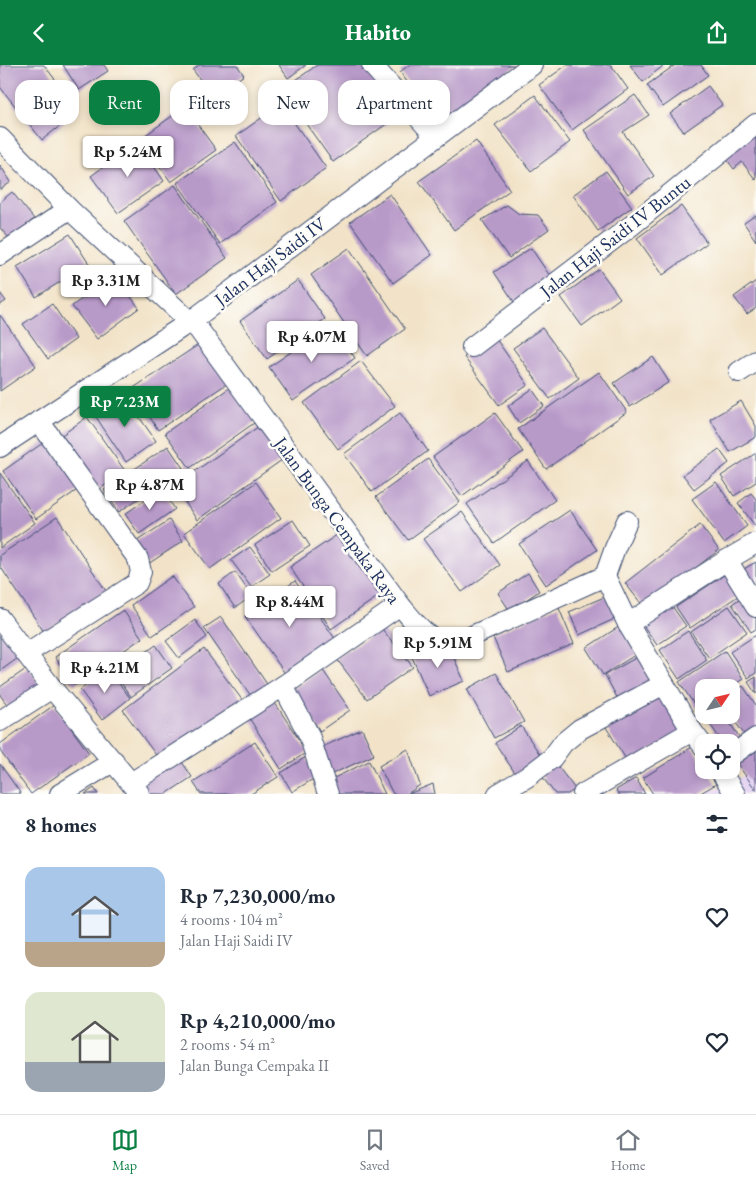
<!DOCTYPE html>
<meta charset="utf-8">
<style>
:root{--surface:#fff;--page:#f6f6f7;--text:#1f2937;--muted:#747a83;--line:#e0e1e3;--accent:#0b8043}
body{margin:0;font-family:"EB Garamond",serif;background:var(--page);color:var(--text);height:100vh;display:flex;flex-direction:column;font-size:19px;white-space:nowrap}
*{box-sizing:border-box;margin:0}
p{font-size:16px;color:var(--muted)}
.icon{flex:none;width:28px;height:28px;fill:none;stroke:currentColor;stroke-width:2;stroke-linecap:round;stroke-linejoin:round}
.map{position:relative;height:729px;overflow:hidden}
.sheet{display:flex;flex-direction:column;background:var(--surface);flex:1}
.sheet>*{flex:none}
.guide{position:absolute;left:15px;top:15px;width:500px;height:45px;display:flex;gap:10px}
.needle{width:32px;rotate:55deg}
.buttons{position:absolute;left:695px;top:614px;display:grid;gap:10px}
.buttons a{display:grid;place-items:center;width:45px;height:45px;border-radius:10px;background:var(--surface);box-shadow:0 2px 8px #0003;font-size:25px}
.price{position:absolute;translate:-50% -42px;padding:0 11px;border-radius:5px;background:#fff;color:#222;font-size:16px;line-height:32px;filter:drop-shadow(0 1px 2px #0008)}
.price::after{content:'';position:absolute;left:50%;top:30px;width:15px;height:11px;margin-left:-8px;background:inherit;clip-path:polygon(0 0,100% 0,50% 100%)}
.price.current{background:var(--accent);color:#fff}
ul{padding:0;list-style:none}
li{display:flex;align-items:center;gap:15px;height:125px;padding:0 25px}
li span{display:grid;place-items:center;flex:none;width:140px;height:100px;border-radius:15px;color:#555}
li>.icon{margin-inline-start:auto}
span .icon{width:60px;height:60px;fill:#fffc;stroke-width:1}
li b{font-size:21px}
h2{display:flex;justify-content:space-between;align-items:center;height:60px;padding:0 25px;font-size:21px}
.tag{padding:0 18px;border-radius:15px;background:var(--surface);box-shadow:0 2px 8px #0003;font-size:18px;line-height:45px}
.tag.current{background:var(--accent);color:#fff}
header{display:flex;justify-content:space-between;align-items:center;height:65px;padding:0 25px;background:var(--accent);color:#fff;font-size:22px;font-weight:800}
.dock{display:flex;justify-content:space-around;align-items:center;height:70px;border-top:1px solid var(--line);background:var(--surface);font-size:14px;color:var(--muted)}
.dock a{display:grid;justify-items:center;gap:2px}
.dock .current{color:var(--accent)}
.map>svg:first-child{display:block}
</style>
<header><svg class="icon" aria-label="back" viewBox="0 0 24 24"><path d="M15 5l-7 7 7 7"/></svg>Habito<svg class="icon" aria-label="share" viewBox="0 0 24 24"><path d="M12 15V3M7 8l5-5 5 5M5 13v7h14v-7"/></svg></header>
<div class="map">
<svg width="756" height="729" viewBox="0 0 756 729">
<rect width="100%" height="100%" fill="#fdfcf7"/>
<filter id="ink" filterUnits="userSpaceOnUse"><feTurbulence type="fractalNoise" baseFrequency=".02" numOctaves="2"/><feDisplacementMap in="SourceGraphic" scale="10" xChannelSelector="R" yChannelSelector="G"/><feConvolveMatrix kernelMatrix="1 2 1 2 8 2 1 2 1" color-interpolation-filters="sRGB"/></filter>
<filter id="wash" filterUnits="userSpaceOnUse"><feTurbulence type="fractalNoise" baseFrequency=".0096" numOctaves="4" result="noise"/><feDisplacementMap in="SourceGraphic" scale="20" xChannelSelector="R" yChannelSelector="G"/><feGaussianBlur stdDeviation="1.12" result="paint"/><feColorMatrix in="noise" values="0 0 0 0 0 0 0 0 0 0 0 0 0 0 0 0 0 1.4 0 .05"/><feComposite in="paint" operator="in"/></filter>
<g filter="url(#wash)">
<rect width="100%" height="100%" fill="#f2e3c8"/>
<!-- built -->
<path fill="#e4d3f2" d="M748 709 756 720V729H704Z"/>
<g id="blocks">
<!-- building -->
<g fill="#b89ac9">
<path d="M0 0H44L79 46 42 75 0 22Z"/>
<path d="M63 0H104L108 6 79 25Z"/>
<path d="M199 0H237L244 10 213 32 193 5Z"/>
<path d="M279 0H306L288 13Z"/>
<path d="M317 0H363L399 50 333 97 282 25Z"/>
<path d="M409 0H517L437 58 400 7Z"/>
<path d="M567 0H611L628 24 572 65 539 20Z"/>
<path d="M630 0H664L643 17Z"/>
<path d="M675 0H701L708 10 663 42 647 20Z"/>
<path d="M708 21 722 40 684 67 670 49Z"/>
<path d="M535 30 570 77 531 106 495 60Z"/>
<path d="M635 30 649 50 623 67 654 111 628 129 584 65Z"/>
<path d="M281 39 326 103 281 136 236 71Z"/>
<path d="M185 42 216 85 171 117 140 74Z"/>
<path d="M756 62V115L742 97 734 104 722 88Z"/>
<path d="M476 76 510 125 454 165 419 116Z"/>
<path d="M137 77 164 116 118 148 91 111Z"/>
<path d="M235 77 277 137 220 179 177 118Z"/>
<path d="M0 100 11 117 0 125Z"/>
<path d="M606 106 632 142 598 166 573 130Z"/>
<path d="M175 120 227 193 176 229 124 156Z"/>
<path d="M12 127 34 154 10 174 0 163V137Z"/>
<path d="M390 129 432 190 393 218 350 157Z"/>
<path d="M507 140 519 149 538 150 549 164 509 193 482 155Z"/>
<path d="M681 141 707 178 663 210 637 173Z"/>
<path d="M756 150V176L744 158Z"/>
<path d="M70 169 89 199 36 232 17 202Z"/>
<path d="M349 183 405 264 367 291 311 210Z"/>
<path d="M531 183 554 217 517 241 494 207Z"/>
<path d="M599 204 620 233 582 261 561 232Z"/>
<path d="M115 210 139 243 97 274 72 241Z"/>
<path d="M298 215 325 254 267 294 240 256Z"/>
<path d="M756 216V243L747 249 734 232Z"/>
<path d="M0 228 6 236 0 240Z"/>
<path d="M52 239 76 274 48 294 23 259Z"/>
<path d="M0 250 36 301 0 326Z"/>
<path d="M332 259 355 293 293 336 269 302Z"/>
<path d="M542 263 579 313 550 334 513 283Z"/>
<path d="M494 271 528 320 499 340 464 292Z"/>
<path d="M201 278 228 318 158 365 132 324Z"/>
<path d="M653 292 669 317 630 342 614 318Z"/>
<path d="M361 296 395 341 338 384 304 338Z"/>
<path d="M599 307 627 347 546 404 518 364Z"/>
<path d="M235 319 260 354 190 403 165 368Z"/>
<path d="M532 324 544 341 519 358 508 341Z"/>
<path d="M123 329 156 376 126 397 94 349Z"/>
<path d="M741 336 756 361V372L730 387 710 354Z"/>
<path d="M400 348 428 386 372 427 344 389Z"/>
<path d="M495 348 523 387 462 431 433 392Z"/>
<path d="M87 352 125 406 100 424 62 370Z"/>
<path d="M265 357 289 390 197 455 174 421Z"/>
<path d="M47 375 80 423 36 454 3 406Z"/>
<path d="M168 381 183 403 119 447 104 425Z"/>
<path d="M719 384 729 398 694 424 683 410Z"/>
<path d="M756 388V417L734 431 721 411Z"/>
<path d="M428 394 460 437 408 475 376 432Z"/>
<path d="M528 396 555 435 494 478 467 439Z"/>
<path d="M0 408 35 458 0 483Z"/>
<path d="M256 417 281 453 210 504 184 468Z"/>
<path d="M716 417 747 461 724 478 692 434Z"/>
<path d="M161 424 175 444 139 469 125 449Z"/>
<path d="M751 428 756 434V462L738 438Z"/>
<path d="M570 445 597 485 546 520 519 479Z"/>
<path d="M462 447 500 500 462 527 423 474Z"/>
<path d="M57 452 106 526 44 567 0 501V490Z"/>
<path d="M169 455 183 476 148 499 134 478Z"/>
<path d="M293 455 310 481 272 506 255 480Z"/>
<path d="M700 460 719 485 644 542 625 518Z"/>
<path d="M344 465 386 526 331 564 290 502Z"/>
<path d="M250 482 270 509 251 522 231 495Z"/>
<path d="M756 497V529L742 505Z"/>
<path d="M730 506 744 527 690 563 676 542Z"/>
<path d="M235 507 252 531 235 543 219 519Z"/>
<path d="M528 508 539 526 510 546 498 528Z"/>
<path d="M172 511 194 542 152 571 131 540Z"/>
<path d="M295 516 336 575 286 610 245 551Z"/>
<path d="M609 530 619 552 579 570 569 547Z"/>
<path d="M742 532 756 552V564L751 567 732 539Z"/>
<path d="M558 541 574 579 508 607 492 570Z"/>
<path d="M672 541 686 561 657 580 643 560Z"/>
<path d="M729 541 747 567 709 593 691 567Z"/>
<path d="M123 545 142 573 74 620 55 592Z"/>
<path d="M221 552 269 622 253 634 204 563Z"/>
<path d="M195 555 207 572 179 593 166 576Z"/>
<path d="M623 559 640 587 603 610 586 583Z"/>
<path d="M382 564 413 602 367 634 336 593Z"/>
<path d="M688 566 707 595 679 614 660 585Z"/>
<path d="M0 567 21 591 0 606Z"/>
<path d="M756 570V608L748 613 730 587Z"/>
<path d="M447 577 464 616 429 631 412 592Z"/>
<path d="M156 580 172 603 131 632 115 609Z"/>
<path d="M204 584 243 636 161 697 123 645Z"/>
<path d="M725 586 743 614 731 622H704V641L698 645 679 617Z"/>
<path d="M641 590 658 619 621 640 605 610Z"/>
<path d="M29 602 42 626 12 646 0 630V622Z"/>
<path d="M108 604 130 633 102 655 80 625Z"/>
<path d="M322 604 350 645 320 666 292 625Z"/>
<path d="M496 608 524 657 494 673 467 624Z"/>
<path d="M756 612V629L748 617Z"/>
<path d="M743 621 756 640V665L746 672 731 651V629Z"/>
<path d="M658 625 683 665 629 699 604 659Z"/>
<path d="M273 635 307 687 281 704 248 651Z"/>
<path d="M54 640 89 688 31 729 0 686V679Z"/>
<path d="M705 650H724L741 674 731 681V678H723L704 651Z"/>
<path d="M521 661 543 694 517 711 495 678Z"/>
<path d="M362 664 374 690 332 709 320 683Z"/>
<path d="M255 677 278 712 251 729H201L193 717Z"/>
<path d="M756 680V725L735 696Z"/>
<path d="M692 682 704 700V705H707L716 719 699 729H653L643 713Z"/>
<path d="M408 684 420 720 407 729H393L379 701Z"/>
<path d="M178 691 192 712 166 729H145L138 719Z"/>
<path d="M306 692 318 711 292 727 281 708Z"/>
<path d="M369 696 385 729H336L330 715Z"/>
<path d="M0 699 21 729H0Z"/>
<path d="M556 699 575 724 568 729H555L541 710Z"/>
<path d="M636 713 645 729H618L616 725Z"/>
<path d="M433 719 435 729H408Z"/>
<path d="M94 723 98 729H85Z"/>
</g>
</g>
</g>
<g filter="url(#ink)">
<use href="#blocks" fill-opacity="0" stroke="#3b4a6e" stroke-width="1"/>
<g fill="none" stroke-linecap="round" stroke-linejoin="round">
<!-- minor casing -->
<g stroke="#3b4a6e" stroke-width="22">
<g id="minor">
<path d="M372 0 435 71"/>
<path d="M0 73 69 144 199 265 400 540C412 554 427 576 447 577 452 577 458 576 463 575L605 511 615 483 627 456"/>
<path d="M0 190 69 144"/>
<path d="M472 282 632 160 756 59"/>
<path d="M739 307 756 296"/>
<path d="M0 382 191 256 532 0"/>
<path d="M727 495 756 542"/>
<path d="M605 511 628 559 692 666 704 682"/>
<path d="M0 554 52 623 139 728"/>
<path d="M628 559 727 495 756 478"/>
<path d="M27 588 137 518 141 507 138 494 39 356"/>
<path d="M283 621 309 670 328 729"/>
<path d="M0 656 52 623"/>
<path d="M731 691 756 673"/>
<path d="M720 705 735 729"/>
<path d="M131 718 283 621 400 540"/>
<path d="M60 729 114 696"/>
<path d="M498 729 527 712 552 693 563 678 580 664 664 619"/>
<path d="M583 729 692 666"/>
</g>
</g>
<!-- minor -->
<use href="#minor" stroke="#fff" stroke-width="20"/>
</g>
</g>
<g text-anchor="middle" stroke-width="5" stroke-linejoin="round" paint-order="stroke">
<!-- street labels -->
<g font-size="19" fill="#1b2f5e" stroke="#fdfcf7">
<text transform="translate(615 171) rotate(-38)" y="7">Jalan Haji Saidi IV Buntu</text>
<text transform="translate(270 196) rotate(-37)" y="7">Jalan Haji Saidi IV</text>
<text transform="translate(338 455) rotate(54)" y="7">Jalan Bunga Cempaka Raya</text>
</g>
</g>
</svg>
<div class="buttons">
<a><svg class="needle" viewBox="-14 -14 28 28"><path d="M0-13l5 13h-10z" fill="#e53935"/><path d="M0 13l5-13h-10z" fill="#747a83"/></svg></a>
<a><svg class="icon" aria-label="locate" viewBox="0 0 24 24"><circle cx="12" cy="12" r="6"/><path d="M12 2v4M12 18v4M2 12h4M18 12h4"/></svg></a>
</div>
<b class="price" style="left:128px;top:113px">Rp 5.24M</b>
<b class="price" style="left:106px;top:242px">Rp 3.31M</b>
<b class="price" style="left:312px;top:298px">Rp 4.07M</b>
<b class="price current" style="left:125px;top:363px">Rp 7.23M</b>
<b class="price" style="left:150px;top:446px">Rp 4.87M</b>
<b class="price" style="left:290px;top:563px">Rp 8.44M</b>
<b class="price" style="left:438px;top:604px">Rp 5.91M</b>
<b class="price" style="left:105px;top:629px">Rp 4.21M</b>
<div class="guide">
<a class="tag">Buy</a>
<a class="tag current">Rent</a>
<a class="tag">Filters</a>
<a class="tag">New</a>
<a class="tag">Apartment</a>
</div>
</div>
<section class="sheet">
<h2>8 homes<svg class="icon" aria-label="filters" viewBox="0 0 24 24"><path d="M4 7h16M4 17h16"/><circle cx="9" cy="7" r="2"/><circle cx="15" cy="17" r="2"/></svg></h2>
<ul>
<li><span style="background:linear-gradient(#a9c7e8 75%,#b9a48a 0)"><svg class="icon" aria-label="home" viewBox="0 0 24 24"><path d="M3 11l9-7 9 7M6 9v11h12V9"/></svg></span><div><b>Rp 7,230,000/mo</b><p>4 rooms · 104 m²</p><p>Jalan Haji Saidi IV</p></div><svg class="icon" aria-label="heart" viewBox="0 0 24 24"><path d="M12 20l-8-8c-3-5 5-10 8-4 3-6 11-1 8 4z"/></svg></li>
<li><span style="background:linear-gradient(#dfe7d0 70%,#9aa5b1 0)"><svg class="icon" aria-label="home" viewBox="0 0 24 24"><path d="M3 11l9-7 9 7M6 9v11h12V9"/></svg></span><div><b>Rp 4,210,000/mo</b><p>2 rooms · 54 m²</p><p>Jalan Bunga Cempaka II</p></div><svg class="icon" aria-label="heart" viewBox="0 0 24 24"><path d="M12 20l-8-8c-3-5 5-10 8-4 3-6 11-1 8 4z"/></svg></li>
</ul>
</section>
<nav class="dock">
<a class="current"><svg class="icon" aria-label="map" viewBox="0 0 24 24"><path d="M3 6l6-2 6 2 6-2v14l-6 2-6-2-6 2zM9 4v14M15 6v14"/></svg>Map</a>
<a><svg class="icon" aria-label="saved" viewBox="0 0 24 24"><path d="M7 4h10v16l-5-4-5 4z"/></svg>Saved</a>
<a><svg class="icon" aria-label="home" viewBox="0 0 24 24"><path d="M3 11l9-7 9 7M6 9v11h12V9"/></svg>Home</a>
</nav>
